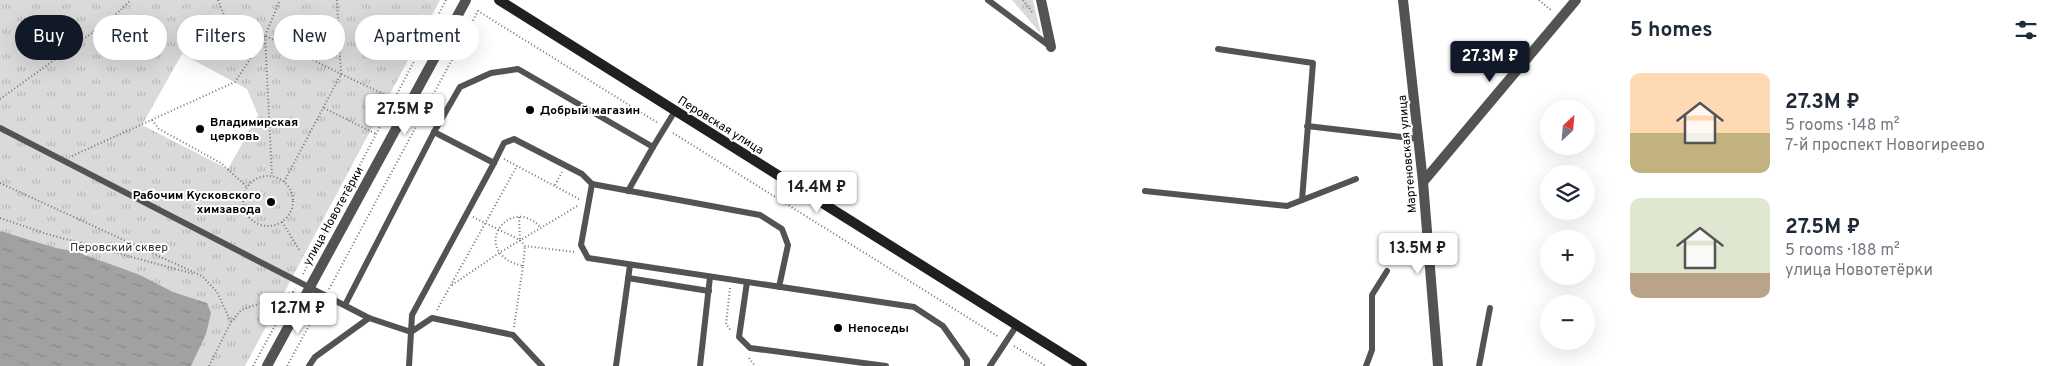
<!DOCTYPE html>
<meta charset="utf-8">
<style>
:root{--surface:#fff;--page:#f6f6f7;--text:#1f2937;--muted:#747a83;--accent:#111827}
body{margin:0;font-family:Overpass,sans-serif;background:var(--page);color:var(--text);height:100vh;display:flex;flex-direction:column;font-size:19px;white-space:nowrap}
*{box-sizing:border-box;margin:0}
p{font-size:16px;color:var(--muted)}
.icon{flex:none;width:28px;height:28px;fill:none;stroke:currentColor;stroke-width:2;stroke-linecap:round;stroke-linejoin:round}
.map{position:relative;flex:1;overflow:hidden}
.details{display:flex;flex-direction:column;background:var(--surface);width:450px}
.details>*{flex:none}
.guide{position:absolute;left:15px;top:15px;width:475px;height:45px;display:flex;gap:10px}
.needle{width:32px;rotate:26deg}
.fabs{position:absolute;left:1540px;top:100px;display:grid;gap:10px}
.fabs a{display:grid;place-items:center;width:55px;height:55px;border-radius:50%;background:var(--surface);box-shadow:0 5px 20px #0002;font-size:25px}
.price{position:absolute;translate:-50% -42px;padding:0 11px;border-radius:5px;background:#fff;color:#222;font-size:16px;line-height:32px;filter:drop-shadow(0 1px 2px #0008)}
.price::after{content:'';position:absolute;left:50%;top:30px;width:15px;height:11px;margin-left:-8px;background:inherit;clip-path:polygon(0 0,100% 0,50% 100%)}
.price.active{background:var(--accent);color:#fff}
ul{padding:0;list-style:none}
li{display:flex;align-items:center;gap:15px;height:125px;padding:0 20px}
li span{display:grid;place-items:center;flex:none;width:140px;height:100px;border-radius:10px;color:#555}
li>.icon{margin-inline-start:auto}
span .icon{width:60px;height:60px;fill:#fffc;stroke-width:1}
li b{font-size:21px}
h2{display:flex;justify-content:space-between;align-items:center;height:60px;padding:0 20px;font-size:21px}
.pill{padding:0 18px;border-radius:22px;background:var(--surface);box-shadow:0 5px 20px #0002;font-size:18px;line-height:45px}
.pill.active{background:var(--accent);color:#fff}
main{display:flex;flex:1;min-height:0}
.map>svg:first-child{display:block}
</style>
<main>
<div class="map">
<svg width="1610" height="366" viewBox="0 0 1610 366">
<defs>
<pattern id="park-tufts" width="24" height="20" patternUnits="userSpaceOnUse" patternTransform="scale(1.25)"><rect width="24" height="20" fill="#dadada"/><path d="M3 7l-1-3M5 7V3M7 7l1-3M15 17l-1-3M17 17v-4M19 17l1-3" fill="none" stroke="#b9b9b9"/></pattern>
<pattern id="water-ripples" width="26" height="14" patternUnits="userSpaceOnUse" patternTransform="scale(1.25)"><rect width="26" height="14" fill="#a1a1a1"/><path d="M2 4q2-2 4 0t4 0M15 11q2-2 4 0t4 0" fill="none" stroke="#898989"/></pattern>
</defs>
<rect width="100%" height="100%" fill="#fff"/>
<!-- park -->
<g fill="url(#park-tufts)" fill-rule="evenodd">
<path d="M0 0H440L245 366H0ZM182 54 247 89 258 115 228 169 142 125Z"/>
<path d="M1012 0H1033L1041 34Z"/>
</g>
<!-- water -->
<path fill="url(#water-ripples)" d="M0 231 56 248 77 252 140 275 173 292 207 303 211 313 206 334 191 366H0Z"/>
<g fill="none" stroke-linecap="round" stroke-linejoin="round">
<!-- path -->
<g stroke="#757575" stroke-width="2" stroke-dasharray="1 2.5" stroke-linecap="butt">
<path d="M218 0 224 15 341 74 337 0"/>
<path d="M1023 0 1032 12"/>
<path d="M1539 0 1552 11"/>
<path d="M265 36 272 176"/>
<path d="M0 99 110 20 131 0"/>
<path d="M324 108 376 134"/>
<path d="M152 120 159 129 221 163 247 187"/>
<path d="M673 133 999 337"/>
<path d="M72 156 235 82 265 36 280 0"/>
<path d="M504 159 579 199"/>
<circle cx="268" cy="201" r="25"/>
<path d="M284 182 341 74 394 99"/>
<path d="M0 183 202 276 217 292 231 322"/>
<path d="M555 185 562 172"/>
<path d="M473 217 520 240 525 246 575 252"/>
<path d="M519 217 520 240"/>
<path d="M0 218 47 234 194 274"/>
<path d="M282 222 300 251"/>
<path d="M523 266 525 246"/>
<path d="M303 274 446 0"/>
<path d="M452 285 499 253 579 205"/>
<path d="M730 288 726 324 731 331"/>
<path d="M329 289 478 11 658 123"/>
<path d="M437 310 517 166"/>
<path d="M514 327 523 266C467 253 509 193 540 227"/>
<path d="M1014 346 1046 366"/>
<path d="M749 358 755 366"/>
<path d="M209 366 231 322 241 310 293 292"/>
<path d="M253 366 295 289"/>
<path d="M287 366 321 304"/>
</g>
<!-- service -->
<g stroke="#535353" stroke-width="6">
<path d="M988 0 1051 47"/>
<path d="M1218 49 1313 63 1302 200"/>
<path d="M1307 126 1419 139"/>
<path d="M0 128 369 318"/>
<path d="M434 132 494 163 504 143 514 139 582 174 592 184 581 245 588 258 914 307 943 326 967 360V366"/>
<path d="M653 147 675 111"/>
<path d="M592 184 760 215 782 229 788 245 779 287"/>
<path d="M1145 191 1287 206 1356 179"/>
<path d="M628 278 709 291"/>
<path d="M747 282 739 337 750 348 886 366"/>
<path d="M345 305 434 132 460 87 491 73 518 69 653 147 628 191"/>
<path d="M309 366 315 357 369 318 411 332 432 318 513 335 542 366"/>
<path d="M409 366 412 315 494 163"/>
<path d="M616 366 630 265"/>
<path d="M700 366 710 277"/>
<path d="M990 366 1017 325"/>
<path d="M1366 366 1372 350V295L1387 271"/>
<path d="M1479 366 1490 308"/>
</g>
<!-- minor -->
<g stroke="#535353" stroke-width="10">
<path d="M1041 0 1051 47"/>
<path d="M1423 182 1576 0"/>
<path d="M267 366 466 0"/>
</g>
<!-- tertiary -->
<path stroke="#535353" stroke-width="10" d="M1403 0 1423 182 1438 366"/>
<!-- secondary -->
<path stroke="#202020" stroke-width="10" d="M499 0 1082 366"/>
</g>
<!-- markers -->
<g fill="#000" stroke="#fff" stroke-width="2">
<circle cx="530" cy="110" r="5"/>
<circle cx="200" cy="129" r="5"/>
<circle cx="271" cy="202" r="5"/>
<circle cx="838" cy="328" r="5"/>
</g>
<g text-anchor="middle" stroke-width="4" stroke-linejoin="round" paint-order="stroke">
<!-- poi labels -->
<g font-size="12" font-weight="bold" fill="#000" stroke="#fff" text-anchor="start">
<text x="540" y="114">Добрый магазин</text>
<text x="210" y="126">Владимирская<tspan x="210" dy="14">церковь</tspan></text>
<text x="261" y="199" text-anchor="end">Рабочим Кусковского<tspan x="261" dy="14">химзавода</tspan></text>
<text x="848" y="332">Непоседы</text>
</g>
<!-- street labels -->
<g font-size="12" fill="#000" stroke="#fff">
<text transform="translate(721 125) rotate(32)" y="4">Перовская улица</text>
<text transform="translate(1407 154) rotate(-95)" y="4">Мартеновская улица</text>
<text transform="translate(333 216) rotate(-61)" y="4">улица Новотетёрки</text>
</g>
<!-- park labels -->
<g font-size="12" fill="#313131" stroke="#fff">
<text x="119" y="251">Перовский сквер</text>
</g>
</g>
</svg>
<div class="fabs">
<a><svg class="needle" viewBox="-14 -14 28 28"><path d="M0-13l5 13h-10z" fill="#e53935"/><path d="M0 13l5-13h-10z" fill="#747a83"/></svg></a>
<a><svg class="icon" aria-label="layers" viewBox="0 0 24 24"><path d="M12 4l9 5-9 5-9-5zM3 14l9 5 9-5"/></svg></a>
<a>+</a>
<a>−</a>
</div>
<b class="price active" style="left:1490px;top:83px">27.3M ₽</b>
<b class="price" style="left:405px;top:136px">27.5M ₽</b>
<b class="price" style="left:817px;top:214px">14.4M ₽</b>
<b class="price" style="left:1418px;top:275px">13.5M ₽</b>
<b class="price" style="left:298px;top:335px">12.7M ₽</b>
<div class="guide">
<a class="pill active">Buy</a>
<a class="pill">Rent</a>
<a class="pill">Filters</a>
<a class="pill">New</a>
<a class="pill">Apartment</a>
</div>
</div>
<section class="details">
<h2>5 homes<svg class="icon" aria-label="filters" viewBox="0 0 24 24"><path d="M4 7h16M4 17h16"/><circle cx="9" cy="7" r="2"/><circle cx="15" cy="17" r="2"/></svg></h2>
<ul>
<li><span style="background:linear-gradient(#ffd9b3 60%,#c2b280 0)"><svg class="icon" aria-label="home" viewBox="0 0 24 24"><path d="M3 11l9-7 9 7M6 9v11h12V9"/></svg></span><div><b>27.3M ₽</b><p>5 rooms · 148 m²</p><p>7-й проспект Новогиреево</p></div></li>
<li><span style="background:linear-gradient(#dfe7d0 75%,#b9a48a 0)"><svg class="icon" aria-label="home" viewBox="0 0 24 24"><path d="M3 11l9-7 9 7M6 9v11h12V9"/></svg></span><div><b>27.5M ₽</b><p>5 rooms · 188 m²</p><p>улица Новотетёрки</p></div></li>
</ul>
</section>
</main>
